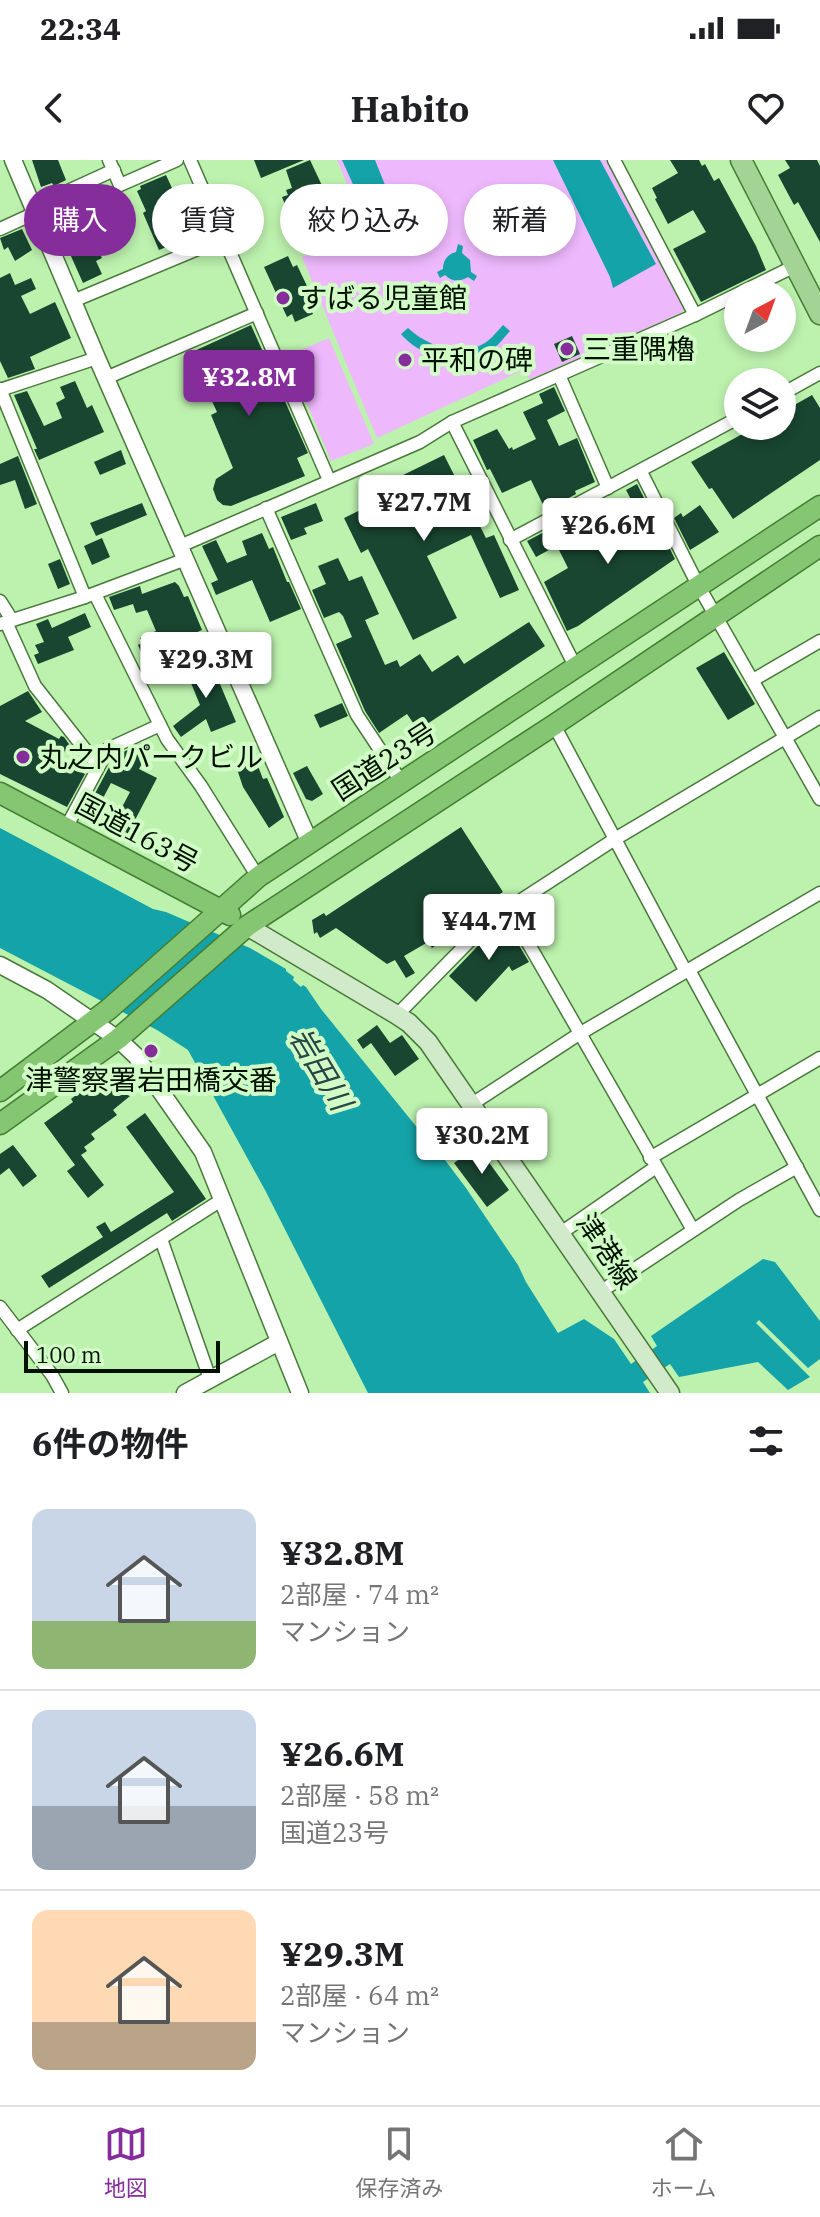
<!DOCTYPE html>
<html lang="ja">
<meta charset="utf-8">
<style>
:root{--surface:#fff;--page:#f6f6f6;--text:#202124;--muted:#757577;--line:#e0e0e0;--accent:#852e9b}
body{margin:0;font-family:"IBM Plex Serif","Noto Sans JP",serif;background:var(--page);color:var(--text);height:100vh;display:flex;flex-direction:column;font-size:30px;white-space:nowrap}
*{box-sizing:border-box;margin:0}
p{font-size:26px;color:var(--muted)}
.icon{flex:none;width:44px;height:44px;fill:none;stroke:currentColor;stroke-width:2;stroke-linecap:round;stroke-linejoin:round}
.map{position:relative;height:1233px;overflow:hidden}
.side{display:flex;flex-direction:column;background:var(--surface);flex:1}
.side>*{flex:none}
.banner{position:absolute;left:24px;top:24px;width:772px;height:72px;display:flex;gap:16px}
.needle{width:52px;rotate:41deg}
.controls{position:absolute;left:724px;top:120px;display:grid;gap:16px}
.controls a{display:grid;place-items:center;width:72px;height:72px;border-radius:50%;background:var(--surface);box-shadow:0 4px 12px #0003;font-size:40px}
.scale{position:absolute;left:24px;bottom:20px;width:196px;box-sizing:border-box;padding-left:8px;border:4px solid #011100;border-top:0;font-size:22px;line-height:28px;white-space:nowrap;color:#011100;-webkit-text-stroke:6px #d1fcc6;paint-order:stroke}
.price{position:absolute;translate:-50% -68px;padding:0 18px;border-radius:8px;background:#fff;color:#222;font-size:26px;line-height:52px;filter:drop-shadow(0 2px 4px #0008)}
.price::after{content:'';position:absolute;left:50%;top:48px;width:24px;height:18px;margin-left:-12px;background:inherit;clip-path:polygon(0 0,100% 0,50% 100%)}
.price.selected{background:var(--accent);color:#fff}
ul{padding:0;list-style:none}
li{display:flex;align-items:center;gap:24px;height:200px;padding:0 32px}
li+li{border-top:2px solid var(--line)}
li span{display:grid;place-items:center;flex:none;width:224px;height:160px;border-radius:16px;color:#555}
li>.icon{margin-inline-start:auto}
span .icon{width:96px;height:96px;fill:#fffc;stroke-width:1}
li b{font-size:34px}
h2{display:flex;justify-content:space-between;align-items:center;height:96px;padding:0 32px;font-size:34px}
.chip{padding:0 28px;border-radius:36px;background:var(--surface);box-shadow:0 4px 12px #0003;font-size:28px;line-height:72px}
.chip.selected{background:var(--accent);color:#fff}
.status{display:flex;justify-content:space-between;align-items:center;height:56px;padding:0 40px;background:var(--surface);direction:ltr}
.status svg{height:22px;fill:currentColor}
header{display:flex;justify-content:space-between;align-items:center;height:104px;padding:0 32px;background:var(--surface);font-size:36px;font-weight:700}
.dock{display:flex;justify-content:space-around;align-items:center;height:112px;border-top:2px solid var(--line);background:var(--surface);font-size:22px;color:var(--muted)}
.dock a{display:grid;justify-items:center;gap:4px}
.dock .selected{color:var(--accent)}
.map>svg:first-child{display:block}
</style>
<div class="status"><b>22:34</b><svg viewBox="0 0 49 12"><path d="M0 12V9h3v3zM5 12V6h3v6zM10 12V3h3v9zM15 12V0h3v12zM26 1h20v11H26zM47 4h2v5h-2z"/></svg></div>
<header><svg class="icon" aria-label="back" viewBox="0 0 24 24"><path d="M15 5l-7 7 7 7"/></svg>Habito<svg class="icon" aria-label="heart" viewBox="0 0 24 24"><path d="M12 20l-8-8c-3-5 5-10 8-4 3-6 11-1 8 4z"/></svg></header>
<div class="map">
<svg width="820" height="1233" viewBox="0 0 820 1233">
<rect width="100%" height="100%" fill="#bdf2ae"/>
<!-- green -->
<g fill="#eeb8fd">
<path d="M337 0H606L685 147 681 153 531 219 519 212 377 278 302 97 336 82 326 58 356 45Z"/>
<path d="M329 178 374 284 331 301 287 196Z"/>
</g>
<!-- water -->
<g fill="#14a3a8">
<path d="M342 0H375L387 30 361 42Z"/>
<path d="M553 0H600L656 104 613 128 610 117Z"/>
<path d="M458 84 463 86 462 93 470 100 471 112 477 116 474 121 468 117C460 122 452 122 445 115L440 118 437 112 443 109C443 100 448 94 456 92Z"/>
<path d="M503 165 510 171C503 179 496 188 487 193 460 207 420 197 401 174L408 168C426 185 454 195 479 186 489 182 496 173 503 165Z"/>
<path d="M0 668 153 749 166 752 250 788 286 809V811L294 817 293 820 301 827 303 825 306 827 321 849 428 981 436 988 466 1028 518 1105 526 1122 558 1173 584 1159 614 1179 631 1204 657 1186 651 1176 763 1099 775 1102 820 1161V1199L808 1208 759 1160 756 1163 810 1217 788 1230 758 1202 679 1217 670 1204 643 1222 650 1233H368L265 1030 188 890 157 870 0 788Z"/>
</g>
<!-- building -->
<g fill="#194630" fill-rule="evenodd">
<path d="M32 0H58L66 20 54 26 52 23 41 27Z"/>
<path d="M254 0H304L261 18Z"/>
<path d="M310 0 325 32 314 37 316 44 289 54 282 37 288 35 286 30 292 28 286 10Z"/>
<path d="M670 0H699L702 6 705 4 714 21 719 18 756 86 766 110 701 142 673 89 706 72 693 50 668 64 655 39 657 38 652 28 678 13Z"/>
<path d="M785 0H817L820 6V82L798 42 794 45 778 15 790 8Z"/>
<path d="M166 15 177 39 181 37 182 40 189 37 199 60 195 61 198 68 195 70 197 74 159 90 143 53 146 51 137 31 141 29 140 26Z"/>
<path d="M22 69 32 90 15 101 8 87 4 90 0 78Z"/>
<path d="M86 76 91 88 96 85 102 98 96 101 102 114 83 123 66 85Z"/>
<path d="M288 96 293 107 297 105 316 145 310 148 313 154 295 162 292 154 287 157 264 107Z"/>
<path d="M10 113 15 125 31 118 36 129 21 136 30 154 55 142 71 178 30 197 35 209 8 218 0 201V118Z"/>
<path d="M251 165 308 293 297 298 305 316 231 346 223 345 217 340 213 329 216 319 233 308 211 255 217 252 190 193Z"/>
<path d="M572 176 580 194 562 202 554 184Z"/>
<path d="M75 221 87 248 92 245 104 272 39 300 34 289H37L14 235 27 231 44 266 62 258 56 243 65 238 60 227Z"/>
<path d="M554 227 565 251 547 260 559 286 577 278 595 322 575 331 576 334 546 351 531 320 502 333 490 309 487 310 473 280 497 269 509 289 512 287 513 290 536 279 523 252 543 243 539 234Z"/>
<path d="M812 235 820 248V300L733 359 712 328 709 329 691 302 757 266H782V252Z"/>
<path d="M121 290 126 304 100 315 94 302Z"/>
<path d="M444 295 486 378 494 375 519 430 500 438 471 375 427 396 457 458 413 480 368 389 361 393 344 358 403 329 397 318Z"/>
<path d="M18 296 37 344 25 349 15 320 0 325V304Z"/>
<path d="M637 324 675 399 578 466 567 471 544 422 568 408 559 390 589 378 612 362 622 377 644 364 626 330Z"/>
<path d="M142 343 147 355 96 376 90 363Z"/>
<path d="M316 343 323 361 304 368 307 374 291 380 281 357Z"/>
<path d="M700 345 719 372 690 390 674 358 681 353 683 357Z"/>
<path d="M552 368 560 384 536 397 527 381Z"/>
<path d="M262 373 269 389 273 387 287 422H289L301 449 270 462 252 420 216 435 211 423 218 420 202 386 216 380 227 403 247 395 242 381Z"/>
<path d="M102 378 110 397 92 405 84 386Z"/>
<path d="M338 398 349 421 362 416 379 454 365 460 385 505 397 500 400 507 420 494 432 512 458 495 464 504 529 462 545 486 418 570 407 554 379 573 365 551 336 484 352 477 343 456 339 452 324 458 312 430 326 424 318 406Z"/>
<path d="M60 399 70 424 58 429 48 404Z"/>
<path d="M175 422 179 426 184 437 188 436 202 470 164 487 168 498 147 506 138 485 142 483 140 478 156 471 147 450 136 453 133 444 114 450 109 437 140 426 142 434Z"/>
<path d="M85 453 91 467 68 477 74 490 38 504 34 495 39 493 35 485 44 482 36 464 48 459 52 468Z"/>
<path d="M724 492 755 544 728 560 696 508Z"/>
<path d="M209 498 236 562 211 572 206 559 181 577 173 566 200 545 189 518 184 520 180 509Z"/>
<path d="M28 531 42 552 25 561 59 579 61 576 64 577 69 584 59 601 85 614 67 647 0 614V546Z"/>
<path d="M342 543 348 556 320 568 314 555Z"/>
<path d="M144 582 152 585 139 609 157 618 125 679 83 656 115 596ZM111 623 130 632 120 651 101 642Z"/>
<path d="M254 596 263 619 267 618 284 657 269 668 243 627 235 603Z"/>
<path d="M307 606 323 634 312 641 306 639 293 613Z"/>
<path d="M461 667 503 732 444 767 450 776 432 788 428 782 404 796 415 813 406 818 395 800 387 804 336 768 320 778 317 772 314 774 312 760 324 753 326 756Z"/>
<path d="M505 762 529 802 512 811 509 806 476 842 449 816 495 768Z"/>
<path d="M377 865 390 883 402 875 419 899 395 916 371 883 363 889 357 880Z"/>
<path d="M116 904 125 905 141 927 113 950 117 955 91 974 95 979 84 987 87 991 81 995 104 1025 88 1038 67 1011 75 1005 44 963 73 942 71 939Z"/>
<path d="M145 953 193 1020 206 1039 172 1061 167 1053 49 1128 41 1116 103 1077 96 1067 105 1062 111 1072 174 1032 126 967Z"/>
<path d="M13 985 37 1016 23 1027 9 1008 0 1015V994Z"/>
<path d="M477 986 509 1030 487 1047 454 1003Z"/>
</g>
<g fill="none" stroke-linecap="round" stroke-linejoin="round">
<!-- minor casing -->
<g stroke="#49793b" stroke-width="15">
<g id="minor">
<path d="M109 0 120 25 177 0"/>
<path d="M190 0 329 320"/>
<path d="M614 0 695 155"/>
<path d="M33 47 114 10"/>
<path d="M0 69 35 53"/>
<path d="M73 141 224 78"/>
<path d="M559 215 608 328"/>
<path d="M106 218 257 153"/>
<path d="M0 229 85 437"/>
<path d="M0 230 97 198"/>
<path d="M782 234 820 213"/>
<path d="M452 262 576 508"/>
<path d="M641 312 698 425 820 639"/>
<path d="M266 348 357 555 402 623"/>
<path d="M510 380 738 258"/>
<path d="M180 386 420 282 452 262 695 155 795 106"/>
<path d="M95 434 167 579 201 626 258 717"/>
<path d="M0 441 12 460"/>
<path d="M6 462 35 526 98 606"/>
<path d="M0 464 85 437 186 399"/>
<path d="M753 520 820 481"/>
<path d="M554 565 686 812"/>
<path d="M66 668 108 589 160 565"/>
<path d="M508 748 693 1070"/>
<path d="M689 810 820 1050"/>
<path d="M397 855 489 761 615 679 820 557"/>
<path d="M472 944 579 874 820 733"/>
<path d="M650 998 820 898"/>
<path d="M561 1073 656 1007"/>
<path d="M161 1079 210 1219"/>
<path d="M600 1132 739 1040 797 1007"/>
<path d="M0 1147 52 1215 62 1233"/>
<path d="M17 1170 223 1039"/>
</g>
</g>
<!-- tertiary casing -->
<g stroke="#49793b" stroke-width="19">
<g id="tertiary">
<path d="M13 0 97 198 310 683"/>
<path d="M0 805 47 830 118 879 136 896 203 992 300 1233"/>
<path d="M185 1233 279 1182"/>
</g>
</g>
<!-- secondary casing -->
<g stroke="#49793b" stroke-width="21">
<path id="secondary" d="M247 766 397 855 409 863 428 882 670 1233"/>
</g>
<!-- primary casing -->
<g stroke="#437e33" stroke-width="23">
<path id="primary" d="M741 0 820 154"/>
</g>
<!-- trunk casing -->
<g stroke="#437e33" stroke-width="23">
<g id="trunk">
<path d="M0 633 230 755"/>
<path d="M0 931 109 849 258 717 820 346"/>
<path d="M0 964 118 879 247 766 554 565 820 386"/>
</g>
</g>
<!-- minor -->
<use href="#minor" stroke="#fff" stroke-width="12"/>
<!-- tertiary -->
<use href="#tertiary" stroke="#fff" stroke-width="16"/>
<!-- secondary -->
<use href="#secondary" stroke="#d1eaca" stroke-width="18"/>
<!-- primary -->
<use href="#primary" stroke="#a3d495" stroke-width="20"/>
<!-- trunk -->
<use href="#trunk" stroke="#84c672" stroke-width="20"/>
</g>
<!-- markers -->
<g fill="#852e9b" stroke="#d1fcc6" stroke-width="3">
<circle cx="283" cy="138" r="8"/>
<circle cx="567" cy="189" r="8"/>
<circle cx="405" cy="200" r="8"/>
<circle cx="23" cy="597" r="8"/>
<circle cx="151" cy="891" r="8"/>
</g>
<g text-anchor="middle" stroke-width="8" stroke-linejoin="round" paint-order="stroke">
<!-- poi labels -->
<g font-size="28" fill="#011100" stroke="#d1fcc6" text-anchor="start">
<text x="299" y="148">すばる児童館</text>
<text x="583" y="199">三重隅櫓</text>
<text x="421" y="210">平和の碑</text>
<text x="39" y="607">丸之内パークビル</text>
<text x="151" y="930" text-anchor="middle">津警察署岩田橋交番</text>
</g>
<!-- street labels -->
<g font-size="28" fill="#011100" stroke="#d1fcc6">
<text transform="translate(384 601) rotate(-33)" y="10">国道23号</text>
<text transform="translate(137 673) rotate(28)" y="10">国道163号</text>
<text transform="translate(607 1091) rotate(56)" y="10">津港線</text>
</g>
<!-- water labels -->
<g font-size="30" font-style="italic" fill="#294445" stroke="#d1fcc6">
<text transform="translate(320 909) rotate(59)" y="10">岩田川</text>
</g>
</g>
</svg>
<div class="controls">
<a><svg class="needle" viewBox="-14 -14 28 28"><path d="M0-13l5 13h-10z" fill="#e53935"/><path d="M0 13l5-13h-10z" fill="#757577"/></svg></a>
<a><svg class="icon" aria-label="layers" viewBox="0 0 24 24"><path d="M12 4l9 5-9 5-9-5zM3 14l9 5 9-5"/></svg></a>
</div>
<div class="scale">100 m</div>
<b class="price selected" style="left:249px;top:258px">¥32.8M</b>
<b class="price" style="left:424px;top:383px">¥27.7M</b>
<b class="price" style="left:608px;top:406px">¥26.6M</b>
<b class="price" style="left:206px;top:540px">¥29.3M</b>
<b class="price" style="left:489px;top:802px">¥44.7M</b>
<b class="price" style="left:482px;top:1016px">¥30.2M</b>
<div class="banner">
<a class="chip selected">購入</a>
<a class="chip">賃貸</a>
<a class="chip">絞り込み</a>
<a class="chip">新着</a>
</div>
</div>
<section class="side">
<h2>6件の物件<svg class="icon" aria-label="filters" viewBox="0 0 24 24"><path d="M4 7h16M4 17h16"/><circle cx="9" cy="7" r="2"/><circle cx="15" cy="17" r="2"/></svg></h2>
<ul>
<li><span style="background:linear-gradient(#c9d6e8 70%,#8fb573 0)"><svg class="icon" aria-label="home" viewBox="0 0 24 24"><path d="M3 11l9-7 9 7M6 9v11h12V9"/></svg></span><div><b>¥32.8M</b><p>2部屋 · 74 m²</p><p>マンション</p></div></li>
<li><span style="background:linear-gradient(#c9d6e8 60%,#9aa5b1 0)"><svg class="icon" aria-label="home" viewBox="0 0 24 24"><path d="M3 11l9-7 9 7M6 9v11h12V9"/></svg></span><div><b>¥26.6M</b><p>2部屋 · 58 m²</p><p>国道23号</p></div></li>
<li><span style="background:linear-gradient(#ffd9b3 70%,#b9a48a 0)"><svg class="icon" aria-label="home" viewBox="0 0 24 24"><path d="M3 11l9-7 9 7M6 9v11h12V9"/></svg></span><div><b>¥29.3M</b><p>2部屋 · 64 m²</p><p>マンション</p></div></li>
</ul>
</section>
<nav class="dock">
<a class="selected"><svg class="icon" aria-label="map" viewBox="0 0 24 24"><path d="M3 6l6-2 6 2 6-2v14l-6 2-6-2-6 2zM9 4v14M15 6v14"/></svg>地図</a>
<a><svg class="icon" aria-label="saved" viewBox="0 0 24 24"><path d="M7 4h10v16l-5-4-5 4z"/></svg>保存済み</a>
<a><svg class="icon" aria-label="home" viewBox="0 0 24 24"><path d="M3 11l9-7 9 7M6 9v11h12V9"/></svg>ホーム</a>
</nav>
